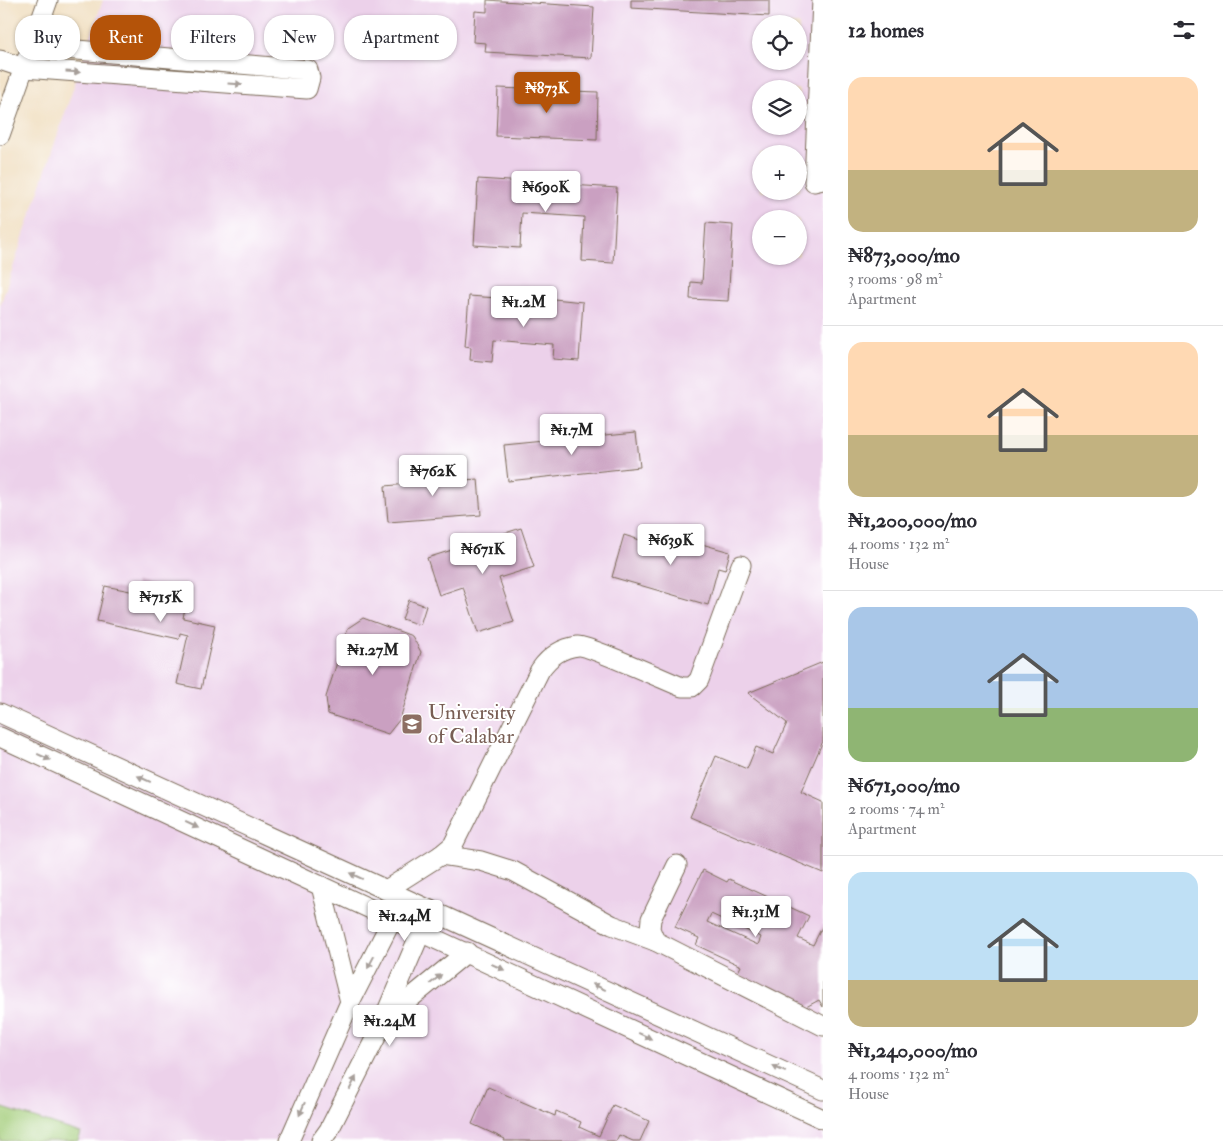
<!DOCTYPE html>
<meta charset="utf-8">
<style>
:root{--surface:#fff;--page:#f2f2f3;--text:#2b2b33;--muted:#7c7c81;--line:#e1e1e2;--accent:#b45309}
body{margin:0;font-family:"IM FELL Double Pica",serif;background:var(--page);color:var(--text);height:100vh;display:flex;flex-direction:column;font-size:19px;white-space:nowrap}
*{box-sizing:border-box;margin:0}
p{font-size:16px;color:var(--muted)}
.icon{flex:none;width:28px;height:28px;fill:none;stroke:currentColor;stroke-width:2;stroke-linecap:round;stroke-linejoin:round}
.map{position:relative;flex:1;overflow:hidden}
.sheet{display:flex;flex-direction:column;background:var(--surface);width:400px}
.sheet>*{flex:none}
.hud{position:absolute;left:15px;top:15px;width:475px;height:45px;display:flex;gap:10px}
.fabs{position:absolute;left:752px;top:15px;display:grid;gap:10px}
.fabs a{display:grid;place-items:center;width:55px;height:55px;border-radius:50%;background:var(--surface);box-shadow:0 1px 4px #0004;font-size:25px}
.price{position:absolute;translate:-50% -42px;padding:0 11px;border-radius:5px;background:#fff;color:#222;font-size:16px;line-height:32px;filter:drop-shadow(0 1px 2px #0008)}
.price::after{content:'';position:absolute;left:50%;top:30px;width:15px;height:11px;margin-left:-8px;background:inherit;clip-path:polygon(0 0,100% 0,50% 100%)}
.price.on{background:var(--accent);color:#fff}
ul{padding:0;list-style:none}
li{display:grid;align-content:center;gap:10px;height:265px;padding:0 25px}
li+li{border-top:1px solid var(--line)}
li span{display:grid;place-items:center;height:155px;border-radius:15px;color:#555}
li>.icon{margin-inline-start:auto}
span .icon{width:90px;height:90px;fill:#fffc;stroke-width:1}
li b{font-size:21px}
h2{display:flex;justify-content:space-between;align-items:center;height:60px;padding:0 25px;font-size:21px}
.tag{padding:0 18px;border-radius:20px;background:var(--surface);box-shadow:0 1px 4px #0004;font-size:18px;line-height:45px}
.tag.on{background:var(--accent);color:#fff}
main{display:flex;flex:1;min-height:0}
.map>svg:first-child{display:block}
</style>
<main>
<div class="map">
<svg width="823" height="1141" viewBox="0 0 823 1141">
<rect width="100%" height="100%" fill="#fff"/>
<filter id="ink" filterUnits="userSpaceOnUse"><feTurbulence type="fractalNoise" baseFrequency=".02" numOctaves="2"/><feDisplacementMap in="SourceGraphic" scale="10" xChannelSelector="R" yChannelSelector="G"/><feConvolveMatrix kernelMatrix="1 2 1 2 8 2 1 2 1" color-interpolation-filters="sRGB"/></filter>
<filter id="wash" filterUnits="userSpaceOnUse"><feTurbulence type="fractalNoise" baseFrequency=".0096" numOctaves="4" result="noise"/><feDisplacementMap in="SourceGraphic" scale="20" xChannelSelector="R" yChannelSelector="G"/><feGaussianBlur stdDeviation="1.12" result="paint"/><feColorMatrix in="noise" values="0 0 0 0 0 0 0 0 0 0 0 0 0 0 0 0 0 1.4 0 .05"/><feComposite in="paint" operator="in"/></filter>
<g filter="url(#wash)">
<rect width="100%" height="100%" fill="#f0debf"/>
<!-- built -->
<path fill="#ecd1ea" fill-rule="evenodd" d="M103 0H823V1141H0V306ZM761 24H799V61H761ZM761 89H799V126H761ZM761 154H799V191H761ZM761 219H799V256H761Z"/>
<!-- green -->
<path fill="#a2cc78" stroke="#6e7b4b" d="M0 1107 81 1133 78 1141H0Z"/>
<g id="blocks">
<!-- building -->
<g fill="#caa0c1" fill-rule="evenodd">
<path d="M487 0 594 7 591 58 485 52 486 43 473 42 475 11 487 12Z"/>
<path d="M631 0H769V16L631 8Z"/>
<path d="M498 88 598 92 597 140 496 136Z"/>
<path d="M478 179 617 188 613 263 582 261 584 217 522 213 520 248 474 245Z"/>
<path d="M706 223 733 225 728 301 690 299 691 282 702 283Z"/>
<path d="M469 296 497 298 496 306 553 311 554 299 583 302 579 361 553 359 554 345 494 340 492 362 470 360 471 347 465 346Z"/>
<path d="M636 432 640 467 508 481 504 445Z"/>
<path d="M450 466 451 481 478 479 481 515 388 522 385 486 420 483 419 468Z"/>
<path d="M521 528 534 567 499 578 514 622 478 633 463 587 439 595 427 558Z"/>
<path d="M656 531 730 552 725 570 718 568 708 605 612 577 624 535 653 544Z"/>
<path d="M137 581 182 591 179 602 186 603 183 618 215 625 201 689 177 684 188 635 180 633 179 639 97 621 105 586 135 592Z"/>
<path d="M409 600 426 606 420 625 402 619Z"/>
<path d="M363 618 412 636 421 652 400 719 388 734 328 714 326 697 348 628Z"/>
<path d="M823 662V741L801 792 823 802V873L690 817 716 756 747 769 756 747 773 754 787 723 748 693Z"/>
<path d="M703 870 727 882 729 879 809 916 798 938 813 945 823 925V1007L819 1000 806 1007 737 974 741 966 696 945 699 938 675 927ZM711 914 761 937 758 945 707 922Z"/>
<path d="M488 1087 555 1116 556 1111 581 1122 579 1127 599 1136 613 1105 649 1121 640 1141H633L619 1135 616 1141H504L505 1139 472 1124Z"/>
</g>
</g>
</g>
<g filter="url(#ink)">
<use href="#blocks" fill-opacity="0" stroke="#7a6956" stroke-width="1"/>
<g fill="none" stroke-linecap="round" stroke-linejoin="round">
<!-- minor casing -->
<g stroke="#7a6956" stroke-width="21">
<g id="minor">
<path d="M822 0 814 182 823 180"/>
<path d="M0 60 24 68 307 89 310 78 308 70 31 46"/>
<path d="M0 135 48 0"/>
<path d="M0 713 823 1090"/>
<path d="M0 737 823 1119"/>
<path d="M441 855 481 861 513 871 612 925 655 941"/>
<path d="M677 865 651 919 650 929 655 941 823 1026"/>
<path d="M321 886 350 1002"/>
<path d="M386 890 441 855 453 845 540 670C550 656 561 648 578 646 587 645 667 681 682 687H692L699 680 741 565"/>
<path d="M385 1019 467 952"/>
<path d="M289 1141 350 1002 398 908"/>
<path d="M321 1141 329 1130 376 1037 426 920"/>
</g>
</g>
<!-- minor -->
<use href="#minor" stroke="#fff" stroke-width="19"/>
</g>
<!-- one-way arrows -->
<defs><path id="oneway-solid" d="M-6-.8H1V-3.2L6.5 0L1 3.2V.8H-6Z" transform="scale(1.25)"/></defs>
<g fill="#a79f9a">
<use href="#oneway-solid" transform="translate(73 72) rotate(4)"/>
<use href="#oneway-solid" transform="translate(235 84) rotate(4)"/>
<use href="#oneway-solid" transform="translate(44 757) rotate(25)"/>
<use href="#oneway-solid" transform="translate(144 779) rotate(-155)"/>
<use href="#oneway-solid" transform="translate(192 825) rotate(25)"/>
<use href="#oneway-solid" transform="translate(356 876) rotate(-155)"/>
<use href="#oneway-solid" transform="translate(371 962) rotate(118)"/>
<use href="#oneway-solid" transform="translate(498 967) rotate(25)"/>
<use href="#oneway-solid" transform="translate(436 979) rotate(-39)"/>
<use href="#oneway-solid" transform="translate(599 987) rotate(-155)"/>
<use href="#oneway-solid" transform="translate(645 1036) rotate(25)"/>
<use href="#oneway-solid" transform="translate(779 1069) rotate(-155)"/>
<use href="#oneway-solid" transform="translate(353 1083) rotate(-63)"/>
<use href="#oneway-solid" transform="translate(302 1109) rotate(113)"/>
</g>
</g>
<!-- icons -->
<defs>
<g id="university-square" transform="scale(1.125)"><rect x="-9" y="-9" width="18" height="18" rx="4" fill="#8d6e63" stroke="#fff"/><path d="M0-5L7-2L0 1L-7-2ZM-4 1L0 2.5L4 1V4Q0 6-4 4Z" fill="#fff"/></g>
</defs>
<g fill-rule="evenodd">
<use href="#university-square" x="412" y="724"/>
</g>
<g text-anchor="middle" stroke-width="4" stroke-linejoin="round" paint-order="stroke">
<!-- education labels -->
<g font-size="21" fill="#785e54" stroke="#fff" text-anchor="start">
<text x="428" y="719">University<tspan x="428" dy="24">of Calabar</tspan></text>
</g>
</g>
</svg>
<div class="fabs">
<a><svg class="icon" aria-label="locate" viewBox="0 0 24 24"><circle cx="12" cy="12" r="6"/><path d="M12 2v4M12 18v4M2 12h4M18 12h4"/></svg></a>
<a><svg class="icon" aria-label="layers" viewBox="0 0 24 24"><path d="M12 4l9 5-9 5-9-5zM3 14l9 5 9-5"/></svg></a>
<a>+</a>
<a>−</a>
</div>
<b class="price on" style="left:547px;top:114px">₦873K</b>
<b class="price" style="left:546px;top:213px">₦690K</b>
<b class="price" style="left:524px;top:328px">₦1.2M</b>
<b class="price" style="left:572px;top:456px">₦1.7M</b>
<b class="price" style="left:433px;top:497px">₦762K</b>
<b class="price" style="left:671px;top:566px">₦639K</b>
<b class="price" style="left:483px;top:575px">₦671K</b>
<b class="price" style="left:161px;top:623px">₦715K</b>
<b class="price" style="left:373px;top:676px">₦1.27M</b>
<b class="price" style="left:756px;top:938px">₦1.31M</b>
<b class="price" style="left:405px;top:942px">₦1.24M</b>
<b class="price" style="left:390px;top:1047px">₦1.24M</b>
<div class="hud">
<a class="tag">Buy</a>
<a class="tag on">Rent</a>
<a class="tag">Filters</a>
<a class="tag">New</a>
<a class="tag">Apartment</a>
</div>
</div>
<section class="sheet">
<h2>12 homes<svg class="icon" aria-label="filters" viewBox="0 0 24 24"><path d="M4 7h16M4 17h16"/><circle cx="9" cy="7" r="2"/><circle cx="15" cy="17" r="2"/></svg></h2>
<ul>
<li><span style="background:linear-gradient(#ffd9b3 60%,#c2b280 0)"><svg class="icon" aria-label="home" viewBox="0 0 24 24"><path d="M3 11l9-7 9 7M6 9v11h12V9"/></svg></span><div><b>₦873,000/mo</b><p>3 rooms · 98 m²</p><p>Apartment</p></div></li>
<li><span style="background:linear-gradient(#ffd9b3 60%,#c2b280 0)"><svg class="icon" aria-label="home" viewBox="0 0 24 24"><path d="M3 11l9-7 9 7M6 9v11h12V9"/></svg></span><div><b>₦1,200,000/mo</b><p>4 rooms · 132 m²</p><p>House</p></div></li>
<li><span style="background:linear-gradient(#a9c7e8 65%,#8fb573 0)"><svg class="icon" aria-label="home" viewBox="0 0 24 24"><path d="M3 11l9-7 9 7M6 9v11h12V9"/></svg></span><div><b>₦671,000/mo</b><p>2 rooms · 74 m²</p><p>Apartment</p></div></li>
<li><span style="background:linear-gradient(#bfe0f5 70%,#c2b280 0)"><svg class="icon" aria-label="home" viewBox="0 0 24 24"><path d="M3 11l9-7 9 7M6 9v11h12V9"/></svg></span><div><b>₦1,240,000/mo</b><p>4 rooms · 132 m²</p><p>House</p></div></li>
</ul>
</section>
</main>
